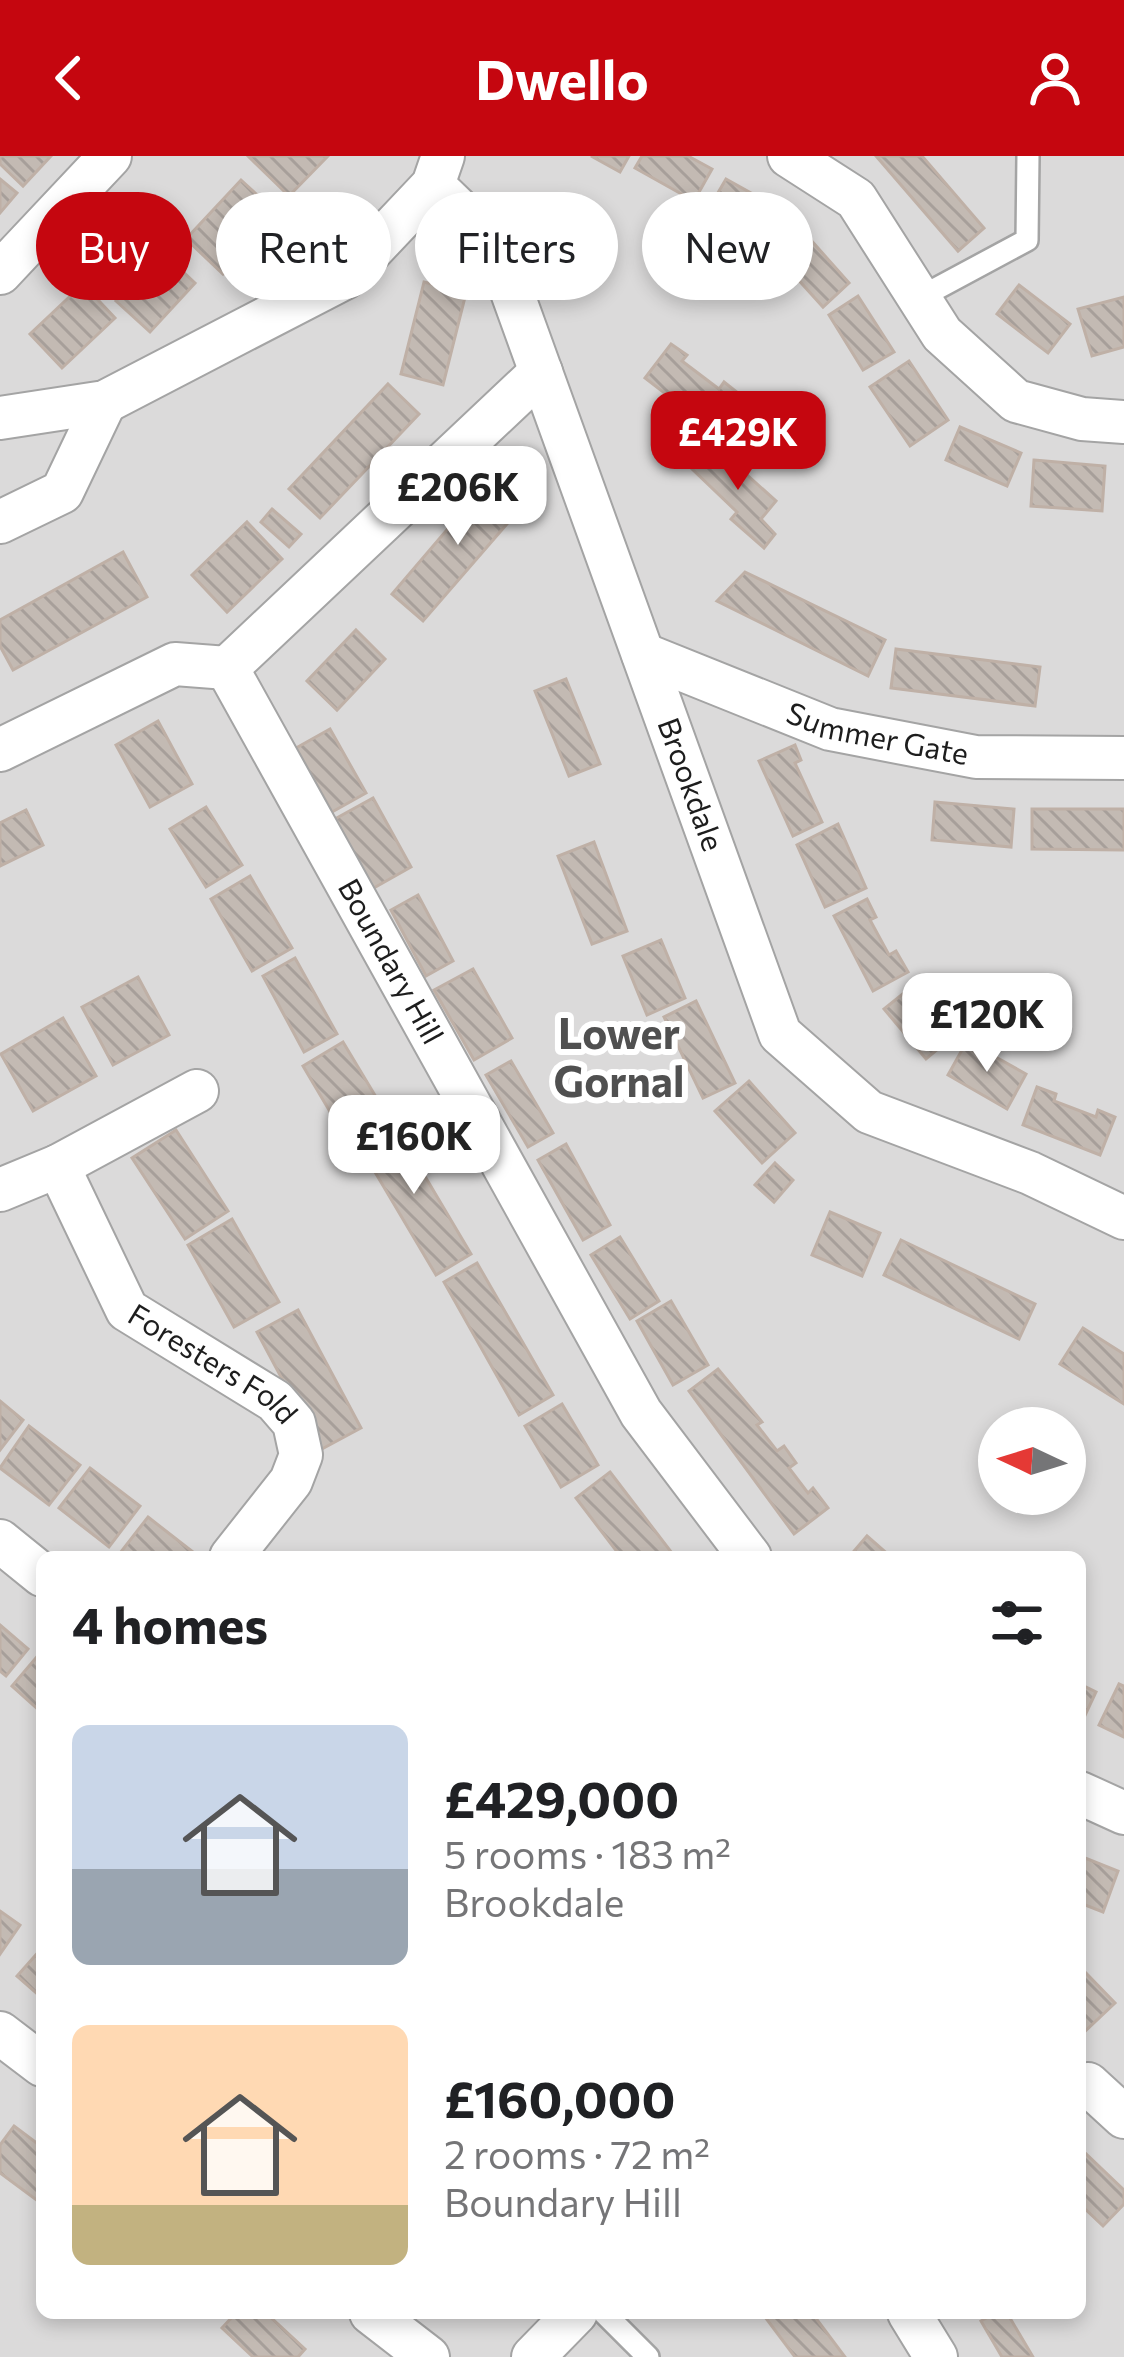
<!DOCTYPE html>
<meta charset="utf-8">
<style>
:root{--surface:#fff;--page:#f2f2f2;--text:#202124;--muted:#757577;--accent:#c5060f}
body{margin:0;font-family:Commissioner,sans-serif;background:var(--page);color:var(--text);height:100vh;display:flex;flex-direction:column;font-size:45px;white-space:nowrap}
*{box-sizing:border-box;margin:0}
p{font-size:39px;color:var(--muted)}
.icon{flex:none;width:66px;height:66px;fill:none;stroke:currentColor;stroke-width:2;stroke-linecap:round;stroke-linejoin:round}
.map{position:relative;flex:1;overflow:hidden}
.sheet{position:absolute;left:36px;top:1395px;width:1050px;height:768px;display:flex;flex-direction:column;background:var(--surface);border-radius:18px;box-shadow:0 6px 18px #0003}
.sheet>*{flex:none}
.banner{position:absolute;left:36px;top:36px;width:1053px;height:108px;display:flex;gap:24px}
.needle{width:78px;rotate:274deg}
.buttons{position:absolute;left:978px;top:1251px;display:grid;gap:24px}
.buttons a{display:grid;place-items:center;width:108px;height:108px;border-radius:50%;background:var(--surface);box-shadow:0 6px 18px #0003;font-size:60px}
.price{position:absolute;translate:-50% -102px;padding:0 27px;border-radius:24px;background:#fff;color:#222;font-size:39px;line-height:78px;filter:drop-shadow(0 3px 6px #0008)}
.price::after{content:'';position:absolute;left:50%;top:72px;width:36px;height:27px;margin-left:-18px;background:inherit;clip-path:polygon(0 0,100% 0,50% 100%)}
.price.active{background:var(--accent);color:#fff}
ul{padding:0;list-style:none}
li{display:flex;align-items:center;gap:36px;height:300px;padding:0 36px}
li span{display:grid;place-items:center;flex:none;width:336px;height:240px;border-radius:18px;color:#555}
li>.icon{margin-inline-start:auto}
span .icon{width:144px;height:144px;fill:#fffc;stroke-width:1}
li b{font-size:51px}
h2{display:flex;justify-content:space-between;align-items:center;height:144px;padding:0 36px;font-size:51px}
.pill{padding:0 42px;border-radius:54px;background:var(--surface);box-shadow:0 6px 18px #0003;font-size:42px;line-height:108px}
.pill.active{background:var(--accent);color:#fff}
header{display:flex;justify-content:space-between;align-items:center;height:156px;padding:0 36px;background:var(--accent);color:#fff;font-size:54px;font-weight:700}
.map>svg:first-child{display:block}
</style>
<header><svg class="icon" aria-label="back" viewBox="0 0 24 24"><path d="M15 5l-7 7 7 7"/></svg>Dwello<svg class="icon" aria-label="person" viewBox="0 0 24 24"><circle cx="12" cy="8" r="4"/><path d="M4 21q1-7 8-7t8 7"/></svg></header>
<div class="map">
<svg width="1124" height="2201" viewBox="0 0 1124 2201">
<defs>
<pattern id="building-back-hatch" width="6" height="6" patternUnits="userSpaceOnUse" patternTransform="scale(3)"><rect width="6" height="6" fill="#c3bab3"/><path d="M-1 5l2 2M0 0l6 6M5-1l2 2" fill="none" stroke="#a79f9a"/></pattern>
</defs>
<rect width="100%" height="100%" fill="#eeeae4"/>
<!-- residential -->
<path fill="#dbdada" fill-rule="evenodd" d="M0 0H1124V2201H0ZM999 1272H1065V1338H999ZM42 1401H1080V2157H42Z"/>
<!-- building -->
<g fill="url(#building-back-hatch)" stroke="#bfb0a6" stroke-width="3">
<path d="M0 0H51L23 30 0 8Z"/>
<path d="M248 0H328L289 40Z"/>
<path d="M591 0H629L620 16Z"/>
<path d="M642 0H688L712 13 694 45 635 12Z"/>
<path d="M876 0H922L984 72 958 95Z"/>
<path d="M0 23 17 37 0 57Z"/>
<path d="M726 23 783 55 763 91 705 59Z"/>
<path d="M241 24 278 58 223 118 186 83Z"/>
<path d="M802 74 849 127 823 151 775 98Z"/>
<path d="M162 96 195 127 150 176 116 145Z"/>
<path d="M424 126 466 137 443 229 401 218Z"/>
<path d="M83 128 115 162 62 212 30 178Z"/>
<path d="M1019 129 1070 168 1048 197 997 158Z"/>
<path d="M858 140 894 196 863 214 829 159Z"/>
<path d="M1124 141V191L1092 200 1078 153Z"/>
<path d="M671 188 687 199 682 205 719 233 724 226 738 237 711 273 645 222Z"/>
<path d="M909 205 948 264 910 290 870 231Z"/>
<path d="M388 228 419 258 320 362 289 333Z"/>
<path d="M960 271 1021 297 1007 330 946 304Z"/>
<path d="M714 289 776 345 761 363 775 378 764 392 731 363 737 356 691 312Z"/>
<path d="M1034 304 1105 310 1102 355 1031 350Z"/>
<path d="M493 320 525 347 423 465 392 438Z"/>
<path d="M272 353 301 378 289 391 261 366Z"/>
<path d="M247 366 282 403 227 456 192 419Z"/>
<path d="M123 396 147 441 13 514 0 490V464Z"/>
<path d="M745 416 885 484 868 520 717 445Z"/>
<path d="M356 474 385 503 337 554 307 525Z"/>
<path d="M896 493 1040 511 1035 550 891 532Z"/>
<path d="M566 523 600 608 569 620 535 535Z"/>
<path d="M158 565 192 628 150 651 116 589Z"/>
<path d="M330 573 366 637 332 656 296 592Z"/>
<path d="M795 589 801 604 795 607 822 666 793 680 759 605Z"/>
<path d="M373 642 411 711 372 733 333 664Z"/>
<path d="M935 646 1014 653 1011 691 932 684Z"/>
<path d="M206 651 242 709 206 731 170 673Z"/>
<path d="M1032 653H1124V694L1032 693Z"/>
<path d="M26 654 43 689 0 710V667Z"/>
<path d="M838 668 866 732 825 751 797 689Z"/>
<path d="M594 686 627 775 592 788 558 700Z"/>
<path d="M250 720 292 792 252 815 211 743Z"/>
<path d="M418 739 453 805 426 820 391 754Z"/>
<path d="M867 743 876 761 870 764 889 799 896 795 908 816 873 835 834 760Z"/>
<path d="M661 784 685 842 647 859 623 800Z"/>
<path d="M295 802 337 878 304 896 263 820Z"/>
<path d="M473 813 512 882 474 904 434 834Z"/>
<path d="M138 821 169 879 113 909 82 851Z"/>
<path d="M915 828 957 877 926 903 884 853Z"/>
<path d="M696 845 735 927 703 942 664 861Z"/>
<path d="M63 862 96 920 33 955 1 898Z"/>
<path d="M967 885 1026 918 1007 953 948 919Z"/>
<path d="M343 886 382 951 342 976 303 910Z"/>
<path d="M511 905 553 977 528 991 486 919Z"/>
<path d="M749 925 795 977 762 1007 715 955Z"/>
<path d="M1037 931 1056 938 1054 945 1096 961 1098 954 1115 961 1100 999 1023 969Z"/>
<path d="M391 963 471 1098 436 1119 356 984Z"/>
<path d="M176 974 228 1055 185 1083 132 1002Z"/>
<path d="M566 988 610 1069 583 1084 538 1004Z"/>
<path d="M775 1007 793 1024 774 1046 755 1029Z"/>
<path d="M830 1056 880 1077 862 1120 812 1099Z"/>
<path d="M232 1063 279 1146 234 1171 188 1089Z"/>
<path d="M620 1081 659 1145 630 1163 591 1099Z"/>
<path d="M901 1084 1035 1148 1019 1183 884 1119Z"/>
<path d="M477 1107 553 1239 519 1259 444 1126Z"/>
<path d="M671 1145 708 1209 673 1229 637 1165Z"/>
<path d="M298 1154 361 1272 320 1294 257 1176Z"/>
<path d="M1083 1172 1124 1198V1248L1060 1208Z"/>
<path d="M718 1213 762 1266 757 1269 777 1295 784 1290 796 1307 789 1312 808 1337 813 1332 828 1352 794 1378 689 1235Z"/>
<path d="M0 1245 23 1264 0 1294Z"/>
<path d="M562 1248 598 1309 561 1331 525 1270Z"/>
<path d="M29 1270 80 1309 49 1349 0 1312Z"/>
<path d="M90 1312 140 1350 109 1391 59 1352Z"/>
<path d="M610 1316 675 1401H621L576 1342Z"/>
<path d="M148 1361 198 1400 197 1401H117Z"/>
<path d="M867 1380 891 1401H849Z"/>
<path d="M0 1469 28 1493 6 1520 0 1515Z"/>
<path d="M41 1496 42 1497V1557L12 1530Z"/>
<path d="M1080 1528 1096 1536 1080 1570Z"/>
<path d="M1119 1528 1124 1530V1581L1099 1569Z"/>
<path d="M1080 1700 1118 1715 1103 1756 1080 1747Z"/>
<path d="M0 1755 20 1769 0 1798Z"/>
<path d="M42 1792V1842L17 1820Z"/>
<path d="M1085 1816 1115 1847 1080 1880V1821Z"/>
<path d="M14 1970 42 1991V2048L0 2017V1989Z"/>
<path d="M1080 1992 1124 2034V2048L1103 2070 1080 2048Z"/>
<path d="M236 2157H266L305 2193 298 2201H253L222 2172Z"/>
<path d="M762 2157H812L845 2201H795Z"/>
<path d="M995 2157H1007L1033 2201H1002L981 2165Z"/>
</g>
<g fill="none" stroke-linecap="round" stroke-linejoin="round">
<!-- service casing -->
<g stroke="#a4a4a4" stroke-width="26">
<g id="service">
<path d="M919 142 1027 84 1028 0"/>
<path d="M604 2157 648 2201"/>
</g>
</g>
<!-- minor casing -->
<g stroke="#a4a4a4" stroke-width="46">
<g id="minor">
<path d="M789 0 856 43 942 178 1016 245 1082 263 1124 266"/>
<path id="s1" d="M433 29 495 89 780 878 869 956 1030 1017 1124 1062"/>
<path d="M0 117 110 0"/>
<path d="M0 262 105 246 346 121 433 29 443 0"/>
<path d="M0 366 62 336 105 246"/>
<path id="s2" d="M643 498 830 573 976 601 1124 602"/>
<path id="s3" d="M227 512 641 1257 750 1401"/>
<path d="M227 512 541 216"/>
<path d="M0 594 175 508 227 512"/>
<path id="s4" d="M58 1010 127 1154 275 1245 294 1267 301 1299 291 1325 231 1401"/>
<path d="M0 1034 58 1010 197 935"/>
<path d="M0 1385 42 1419"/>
<path d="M1080 1637 1124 1657"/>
<path d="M0 1877 42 1909"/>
<path d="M1088 1928 1124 1961"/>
<path d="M371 2157 428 2201"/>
<path d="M909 2157 936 2201"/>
<path d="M533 2201 576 2157"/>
</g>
</g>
<!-- service -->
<use href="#service" stroke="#fff" stroke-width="21"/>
<!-- minor -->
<use href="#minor" stroke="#fff" stroke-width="42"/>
</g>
<g text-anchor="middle" stroke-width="12" stroke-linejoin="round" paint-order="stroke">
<!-- street labels -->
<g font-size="30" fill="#1d1d1d" stroke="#fff">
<text dy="10" stroke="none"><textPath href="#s2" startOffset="249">Summer Gate</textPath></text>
<text dy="10" stroke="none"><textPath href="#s1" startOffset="660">Brookdale</textPath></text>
<text dy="10" stroke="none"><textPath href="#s3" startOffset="336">Boundary Hill</textPath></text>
<text dy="10" stroke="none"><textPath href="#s4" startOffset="261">Foresters Fold</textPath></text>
</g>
<!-- district labels -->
<g font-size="42" font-weight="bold" fill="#505050" stroke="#fff">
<text x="619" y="893">Lower<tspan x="619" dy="48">Gornal</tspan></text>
</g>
</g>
</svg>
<div class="buttons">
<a><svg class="needle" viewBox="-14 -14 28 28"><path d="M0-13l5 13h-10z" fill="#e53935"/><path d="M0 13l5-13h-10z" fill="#757577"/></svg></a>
</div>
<b class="price active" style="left:738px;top:337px">£429K</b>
<b class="price" style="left:458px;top:392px">£206K</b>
<b class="price" style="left:987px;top:919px">£120K</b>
<b class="price" style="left:414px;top:1041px">£160K</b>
<div class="banner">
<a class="pill active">Buy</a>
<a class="pill">Rent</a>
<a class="pill">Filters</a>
<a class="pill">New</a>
</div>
<section class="sheet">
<h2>4 homes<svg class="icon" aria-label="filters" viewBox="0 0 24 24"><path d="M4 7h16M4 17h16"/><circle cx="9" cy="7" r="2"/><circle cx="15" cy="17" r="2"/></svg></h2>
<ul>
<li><span style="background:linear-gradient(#c9d6e8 60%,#9aa5b1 0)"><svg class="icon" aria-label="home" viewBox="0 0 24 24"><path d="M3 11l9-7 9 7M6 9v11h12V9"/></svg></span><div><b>£429,000</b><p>5 rooms · 183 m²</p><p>Brookdale</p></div></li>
<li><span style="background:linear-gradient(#ffd9b3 75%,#c2b280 0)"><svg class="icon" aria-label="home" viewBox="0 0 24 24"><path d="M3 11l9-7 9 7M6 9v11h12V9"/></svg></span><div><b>£160,000</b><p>2 rooms · 72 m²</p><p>Boundary Hill</p></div></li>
</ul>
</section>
</div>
